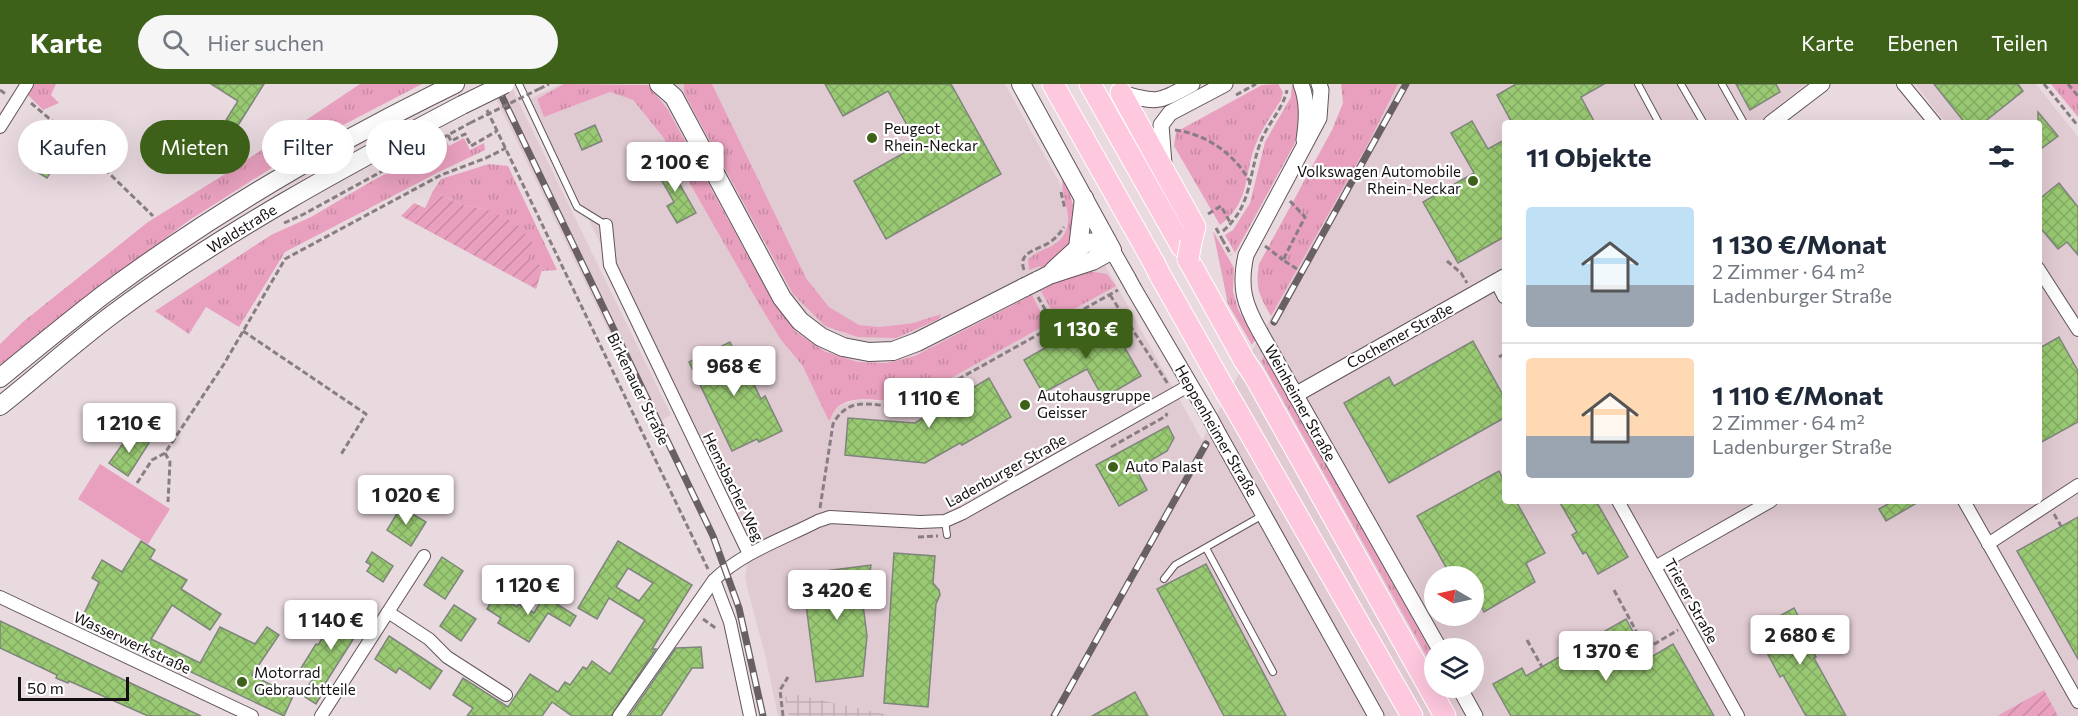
<!DOCTYPE html>
<html lang="de">
<meta charset="utf-8">
<style>
:root{--surface:#fff;--page:#f6f6f7;--text:#1f2937;--muted:#747a83;--line:#e0e1e3;--accent:#3e6119}
body{margin:0;font-family:Commissioner,sans-serif;background:var(--page);color:var(--text);height:100vh;display:flex;flex-direction:column;font-size:22px;white-space:nowrap}
*{box-sizing:border-box;margin:0}
p{font-size:20px;color:var(--muted)}
.icon{flex:none;width:33px;height:33px;fill:none;stroke:currentColor;stroke-width:2;stroke-linecap:round;stroke-linejoin:round}
.map{position:relative;flex:1;overflow:hidden}
.side{position:absolute;left:1502px;top:36px;width:540px;height:384px;display:flex;flex-direction:column;background:var(--surface);border-radius:6px;box-shadow:0 6px 24px #0002}
.side>*{flex:none}
.banner{position:absolute;left:18px;top:36px;width:570px;height:54px;display:flex;gap:12px}
.needle{width:39px;rotate:279deg}
.tools{position:absolute;left:1424px;top:482px;display:grid;gap:12px}
.tools a{display:grid;place-items:center;width:60px;height:60px;border-radius:50%;background:var(--surface);box-shadow:0 6px 24px #0002;font-size:30px}
.scale{position:absolute;left:18px;bottom:15px;width:111px;box-sizing:border-box;padding-left:6px;border:3px solid #140f11;border-top:0;font-size:16px;line-height:21px;white-space:nowrap;color:#140f11;-webkit-text-stroke:4px #fff;paint-order:stroke}
.price{position:absolute;translate:-50% -51px;padding:0 14px;border-radius:6px;background:#fff;color:#222;font-size:20px;line-height:39px;filter:drop-shadow(0 2px 3px #0008)}
.price::after{content:'';position:absolute;left:50%;top:36px;width:18px;height:14px;margin-left:-9px;background:inherit;clip-path:polygon(0 0,100% 0,50% 100%)}
.price.selected{background:var(--accent);color:#fff}
ul{padding:0;list-style:none}
li{display:flex;align-items:center;gap:18px;height:150px;padding:0 24px}
li+li{border-top:2px solid var(--line)}
li span{display:grid;place-items:center;flex:none;width:168px;height:120px;border-radius:6px;color:#555}
li>.icon{margin-inline-start:auto}
span .icon{width:72px;height:72px;fill:#fffc;stroke-width:1}
li b{font-size:26px}
h2{display:flex;justify-content:space-between;align-items:center;height:72px;padding:0 24px;font-size:26px}
.chip{padding:0 21px;border-radius:27px;background:var(--surface);box-shadow:0 6px 24px #0002;font-size:21px;line-height:54px}
.chip.selected{background:var(--accent);color:#fff}
header{display:flex;align-items:center;gap:36px;box-sizing:border-box;height:84px;padding:0 30px;background:var(--accent);color:#fff}
header strong{font-size:28px}
nav{display:flex;gap:33px;margin-inline-start:auto;font-size:21px}
.search{width:420px;height:54px;background:var(--page);display:flex;align-items:center;gap:15px;box-sizing:border-box;padding:0 21px;border-radius:33px;color:var(--muted);font-size:22px}
.map>svg:first-child{display:block}
</style>
<header>
<strong>Karte</strong>
<div class="search"><svg class="icon" aria-label="search" viewBox="0 0 24 24"><circle cx="10" cy="10" r="6"/><path d="M15 15l6 6"/></svg>Hier suchen</div>
<nav><a>Karte</a><a>Ebenen</a><a>Teilen</a></nav>
</header>
<div class="map">
<svg width="2078" height="632" viewBox="0 0 2078 632">
<defs>
<pattern id="industrial-grid" width="8" height="8" patternUnits="userSpaceOnUse" patternTransform="scale(1.5)"><rect width="8" height="8" fill="#e1cbd3"/><path d="M0 4h8M4 0v8" fill="none" stroke="#c0adb4"/></pattern>
<pattern id="grass-tufts" width="24" height="20" patternUnits="userSpaceOnUse" patternTransform="scale(1.5)"><rect width="24" height="20" fill="#e8a0be"/><path d="M3 7l-1-3M5 7V3M7 7l1-3M15 17l-1-3M17 17v-4M19 17l1-3" fill="none" stroke="#c689a2"/></pattern>
<pattern id="garden-furrows" width="10" height="10" patternUnits="userSpaceOnUse" patternTransform="scale(1.5)"><rect width="10" height="10" fill="#e8a0be"/><path d="M-1 1l2-2M0 10L10 0M9 11l2-2" fill="none" stroke="#c689a2"/></pattern>
<pattern id="building-cross-hatch" width="8" height="8" patternUnits="userSpaceOnUse" patternTransform="scale(1.5)"><rect width="8" height="8" fill="#99c972"/><path d="M0 0l8 8M0 8l8-8" fill="none" stroke="#83ab62"/></pattern>
</defs>
<rect width="100%" height="100%" fill="#e9dae0"/>
<!-- built -->
<g fill="#e1cbd3" fill-rule="evenodd">
<path d="M489 0H510L671 331 654 341Z"/>
<path d="M561 0H564L537 15 544 33 610 8 633 16 663 53 759 220 781 256 801 280 829 336 838 322 857 316 904 318 1032 212 915 272 886 279 858 278 824 267 796 248 765 203 668 26 646 0H684L685 9 825 242 896 254 940 230 913 239 880 243 859 241 829 223 806 194 712 0H1005L1202 356 1369 58 1398 0H1806L1758 39H1504V417H2038V39H1946L1915 0H2036L2078 53V632H778L765 571 745 495 750 463 529 15ZM1434 492H1473V531H1434ZM1434 564H1473V603H1434Z"/>
</g>
<!-- industrial -->
<path fill="url(#industrial-grid)" d="M798 611 892 632H789L785 613Z"/>
<!-- grass -->
<g fill="url(#grass-tufts)">
<path d="M32 0H56L51 11 59 19 43 26 26 9Z"/>
<path d="M360 0H422L322 52 188 137 0 281V260L24 237 148 138 230 87Z"/>
<path d="M564 0 648 1 668 26 765 203 796 248 824 267 858 278 886 279 915 272 1032 211 1047 240 914 315C891 322 861 308 840 321 835 324 832 332 829 337L802 281 781 256 759 220 663 53 633 16 610 8 544 33 537 15Z"/>
<path d="M684 0H712L806 194 829 223 859 241 880 243 913 239 941 230 939 235 896 254 858 253 825 242 793 210 684 9Z"/>
<path d="M1278 0 1283 8 1281 16C1273 29 1263 43 1257 57 1243 89 1252 117 1220 141L1174 62 1176 48 1262 1Z"/>
<path d="M1292 0 1298 15 1300 38 1295 59 1235 169 1225 151 1233 146 1250 119 1265 58 1291 13Z"/>
<path d="M1341 0H1398L1369 58 1271 232C1259 211 1255 204 1259 180L1332 46 1343 19Z"/>
<path d="M2051 0H2078V33Z"/>
<path d="M464 54 470 66 484 59 485 66 439 88 285 168 239 243 206 223 189 250 155 227 271 151 311 133 372 97 447 58 449 62Z"/>
<path d="M489 80 508 82 557 186 542 187 543 183 527 174 488 126 462 121 433 107 441 95Z"/>
<path d="M1063 92C1072 114 1085 147 1065 168 1058 174 1049 179 1041 184L1040 182 1029 186 1028 176C1036 166 1051 165 1060 156 1079 135 1058 114 1063 92Z"/>
<path d="M1213 147 1234 184 1233 207 1238 225 1255 256 1252 261 1228 220Z"/>
<path d="M1088 187 1107 190 1116 202 1056 235 1041 207 1066 192Z"/>
<path d="M1264 272 1434 573V585L1261 277Z"/>
</g>
<!-- garden -->
<g fill="url(#garden-furrows)">
<path d="M433 107 462 121 488 126 517 140 534 161 528 174 543 183 536 205 401 132 414 119 425 124Z"/>
<path d="M2044 606 2058 632H1997Z"/>
</g>
<!-- pitch -->
<path fill="#e8a0be" d="M100 380 170 425 148 460 78 415Z"/>
<!-- building -->
<g fill="url(#building-cross-hatch)" stroke="#7e857a" stroke-width="1.5" fill-rule="evenodd">
<path d="M211 0H264L237 43 226 36 238 17Z"/>
<path d="M825 0H951L1001 90 886 155 854 97 918 61 888 7 843 32Z"/>
<path d="M1516 0H1604L1581 13 1595 39H1512L1497 11Z"/>
<path d="M1736 0H1776L1780 8 1750 26Z"/>
<path d="M1934 0H2018L2023 7 1983 39H1965Z"/>
<path d="M2038 28 2058 52 2038 67Z"/>
<path d="M1472 37 1488 65 1504 56V153L1458 179 1423 118 1474 89 1451 49Z"/>
<path d="M595 41 602 57 582 66 575 50Z"/>
<path d="M47 48 68 61 47 94 27 82Z"/>
<path d="M666 76 696 129 677 139 667 122 674 118 654 83Z"/>
<path d="M2059 99 2078 123V171L2067 158 2058 165 2038 141V116Z"/>
<path d="M1107 233 1141 292 1103 314 1087 285 1043 309 1024 276 1067 251 1069 254Z"/>
<path d="M2059 253 2078 287V338L2038 360V265Z"/>
<path d="M1473 257 1504 313V334L1389 399 1344 319 1389 293 1394 302Z"/>
<path d="M730 258 734 266 737 265 761 315 765 312 782 347 759 358 757 355 732 367 689 278Z"/>
<path d="M989 294 1011 333 962 361 960 359 925 379 845 371 848 334 915 339Z"/>
<path d="M1168 342 1174 354 1167 367 1136 385 1147 406 1119 422 1096 381Z"/>
<path d="M132 347 149 359 128 392 109 379Z"/>
<path d="M1499 387 1504 397V417H1516L1545 469 1526 479 1535 498 1484 528 1473 507V492H1451L1417 432Z"/>
<path d="M1559 417H1596L1628 473 1598 490 1586 468 1583 470 1572 451 1577 448Z"/>
<path d="M1893 417H1920L1886 437 1879 425Z"/>
<path d="M401 423 426 438 411 462 387 446Z"/>
<path d="M2078 433V575L2017 467Z"/>
<path d="M141 457 155 466 150 475 187 496 181 505 221 530 210 546 172 521 151 555 200 579 220 543 255 560 267 543 279 551 252 591 293 612 284 632 81 536 99 498 92 494 102 476 122 488Z"/>
<path d="M618 457 692 501 652 565H656L611 632H572L552 618 542 632H467L473 624 453 611 463 594 508 623 530 590 558 608 565 598 570 601 583 583 587 585 592 577 610 590 645 536 609 514 597 535 578 524ZM628 484 653 499 639 517 616 503Z"/>
<path d="M372 468 393 482 383 498 367 487 371 481 366 478Z"/>
<path d="M894 469 935 472 933 499 939 506 940 511 936 520 928 623 884 619Z"/>
<path d="M442 473 463 487 445 515 424 501Z"/>
<path d="M1206 480 1286 632H1224L1157 505Z"/>
<path d="M871 481 866 513H862L867 552 863 592 816 598 802 490Z"/>
<path d="M544 512 576 532 570 542 548 529 529 558 498 539 501 534 487 525 494 513 507 521 509 518 517 523 519 520 534 529Z"/>
<path d="M343 521 366 535 321 606 323 608 316 620 302 611 314 593 301 584 316 560 318 561Z"/>
<path d="M454 521 476 535 461 557 440 542Z"/>
<path d="M1794 524 1803 541 1800 542 1816 573 1814 574 1846 632H1806L1783 591 1780 593 1764 563 1769 559 1760 543Z"/>
<path d="M1626 535 1648 575 1673 560 1714 632H1511L1493 600 1522 584 1526 592Z"/>
<path d="M0 537 141 604 201 632H148L69 597 68 599 56 594 57 591 0 564Z"/>
<path d="M389 552 442 587 430 605 399 584 396 589 375 575Z"/>
<path d="M701 563 703 584H692L661 632H629L676 564Z"/>
<path d="M1135 608 1148 632H1092Z"/>
</g>
<g fill="none" stroke-linecap="round" stroke-linejoin="round">
<!-- service casing -->
<g stroke="#61555a" stroke-width="8">
<g id="service">
<path d="M519 0 577 123 606 141"/>
<path d="M1638 0 1659 39"/>
<path d="M1681 0 1703 38 1701 39"/>
<path d="M1722 0 1744 39"/>
<path d="M945 437 947 451"/>
<path d="M1206 464 1273 588"/>
<path d="M1164 495 1175 481 1263 431"/>
</g>
</g>
<!-- minor casing -->
<g stroke="#61555a" stroke-width="14">
<g id="minor">
<path d="M1903 0 1935 39"/>
<path d="M0 43 27 0"/>
<path d="M606 141 610 181 749 470"/>
<path d="M2038 184 2078 246"/>
<path d="M1496 197 1504 213"/>
<path d="M1618 417 1738 632"/>
<path d="M1964 417 2078 618"/>
<path d="M1988 460 2078 401"/>
<path d="M1655 483 1771 417"/>
<path d="M714 496 730 538 750 632"/>
<path d="M0 513 252 632"/>
<path d="M388 528 429 555 447 573 506 611"/>
<path d="M321 632 424 472"/>
<path d="M619 632 714 496C743 468 783 455 818 437L830 433 920 438 945 437 963 429 1190 301"/>
</g>
</g>
<!-- tertiary casing -->
<g stroke="#61555a" stroke-width="17">
<g id="tertiary">
<path d="M1301 0C1308 18 1307 36 1304 56"/>
<path d="M1121 9C1159 20 1158 18 1192 0"/>
<path d="M1771 39 1822 0"/>
<path d="M1164 80 1161 41 1170 29 1225 0"/>
<path d="M1112 166 1128 194"/>
<path d="M1134 205 1211 336"/>
<path d="M1260 248C1244 220 1239 203 1246 171L1319 34 1321 6 1319 0"/>
<path d="M1269 264 1439 564"/>
<path d="M1295 311 1504 193"/>
<path d="M1219 351 1376 632"/>
<path d="M1459 603 1475 632"/>
</g>
</g>
<!-- secondary casing -->
<g stroke="#61555a" stroke-width="20">
<g id="secondary">
<path d="M659 0 674 13 782 214 800 237 821 253 843 263 869 268 893 267 917 258 1025 203"/>
<path d="M1021 0 1112 166 1092 177 1049 191 1037 197"/>
<path d="M1078 164 1084 114"/>
<path d="M1053 187 1078 164 1087 159 1107 157"/>
<path d="M0 294C34 266 68 238 103 211 213 129 332 60 455 0"/>
<path d="M0 322C38 292 74 259 113 230 222 149 342 84 462 21"/>
</g>
</g>
<!-- trunk casing -->
<g stroke="#fff" stroke-width="23">
<g id="trunk">
<path d="M1053 0 1154 179"/>
<path d="M1090 0 1182 163"/>
<path d="M1121 9 1195 143 1191 158"/>
<path d="M1188 175 1244 276"/>
<path d="M1160 191 1226 308"/>
<path d="M1254 291 1445 632"/>
<path d="M1235 323 1412 632"/>
</g>
</g>
<!-- path -->
<g stroke="#887e82" stroke-width="3" stroke-dasharray="6 3" stroke-linecap="butt">
<path d="M2044 0 2078 42"/>
<path d="M2068 0 2078 12"/>
<path d="M539 5 549 0"/>
<path d="M0 6 7 11"/>
<path d="M1236 11 1256 0"/>
<path d="M31 19 78 59 153 132"/>
<path d="M487 26 708 485"/>
<path d="M1175 46C1206 50 1235 70 1250 98"/>
<path d="M448 51 451 57 465 50 471 62 497 47"/>
<path d="M1061 108 1065 125"/>
<path d="M1290 117 1305 133 1283 176 1297 185"/>
<path d="M1208 130 1221 122 1231 140"/>
<path d="M284 139 304 130 470 39"/>
<path d="M1223 147C1253 121 1248 90 1261 57 1268 39 1283 25 1287 6"/>
<path d="M1222 155 1231 171"/>
<path d="M1265 162 1283 176"/>
<path d="M1447 177 1461 189 1467 199"/>
<path d="M1024 186C1017 167 1039 166 1050 158 1056 154 1060 149 1064 143"/>
<path d="M1110 211 1168 300"/>
<path d="M1038 213 1054 241"/>
<path d="M1067 234 1077 250"/>
<path d="M243 247 366 330 340 372"/>
<path d="M1499 273 1504 270"/>
<path d="M937 307 944 320"/>
<path d="M1111 363 1166 332 1167 329"/>
<path d="M165 369 170 378 168 418"/>
<path d="M137 399 152 376 165 369 224 280 285 175 441 91 486 74 506 64"/>
<path d="M951 418 979 403"/>
<path d="M820 424 833 340C852 305 881 328 912 321L1118 206"/>
<path d="M2054 430 2061 442"/>
<path d="M918 453 938 452"/>
<path d="M1614 506 1650 573"/>
<path d="M703 535 717 545"/>
<path d="M1527 556 1542 583"/>
<path d="M1646 565 1678 546"/>
<path d="M783 632 780 606 788 593"/>
</g>
<!-- service -->
<use href="#service" stroke="#fff" stroke-width="6"/>
<!-- minor -->
<use href="#minor" stroke="#fff" stroke-width="12"/>
<!-- tertiary -->
<use href="#tertiary" stroke="#fff" stroke-width="15"/>
<!-- secondary -->
<use href="#secondary" stroke="#fff" stroke-width="18"/>
<!-- trunk -->
<use href="#trunk" stroke="#fec8df" stroke-width="21"/>
<!-- rail casing -->
<g stroke="#696063" stroke-width="7">
<g id="rail">
<path d="M496 0 713 452 739 524 763 632"/>
<path d="M1274 238 1406 0"/>
<path d="M1054 632 1206 360"/>
</g>
</g>
<!-- rail -->
<use href="#rail" stroke="#fff" stroke-width="4.5" stroke-dasharray="14" stroke-linecap="butt"/>
<!-- tertiary-bridge casing -->
<g stroke="#61555a" stroke-width="17" stroke-linecap="butt">
<g id="tertiary-bridge">
<path d="M1128 194 1134 205"/>
<path d="M1260 248 1269 264"/>
<path d="M1211 336 1219 351"/>
</g>
</g>
<!-- secondary-bridge casing -->
<g stroke="#61555a" stroke-width="20" stroke-linecap="butt">
<g id="secondary-bridge">
<path d="M462 21 505 0"/>
<path d="M1025 203 1037 197"/>
</g>
</g>
<!-- trunk-bridge casing -->
<g stroke="#fff" stroke-width="23" stroke-linecap="butt">
<g id="trunk-bridge">
<path d="M1188 175 1191 158"/>
<path d="M1154 179 1160 191"/>
<path d="M1244 276 1254 291"/>
<path d="M1226 308 1235 323"/>
</g>
</g>
<!-- path-bridge -->
<g stroke="#887e82" stroke-width="3" stroke-dasharray="6 3" stroke-linecap="butt">
<path d="M470 39 539 5"/>
<path d="M1216 144 1222 155"/>
</g>
<!-- tertiary-bridge -->
<use href="#tertiary-bridge" stroke="#fff" stroke-width="15"/>
<!-- secondary-bridge -->
<use href="#secondary-bridge" stroke="#fff" stroke-width="18"/>
<!-- trunk-bridge -->
<use href="#trunk-bridge" stroke="#fec8df" stroke-width="21"/>
</g>
<!-- markers -->
<g fill="#3e6119" stroke="#fff" stroke-width="2">
<circle cx="872" cy="54" r="6"/>
<circle cx="1473" cy="97" r="6"/>
<circle cx="1025" cy="321" r="6"/>
<circle cx="1113" cy="383" r="6"/>
<circle cx="242" cy="598" r="6"/>
</g>
<g text-anchor="middle" stroke-width="4.5" stroke-linejoin="round" paint-order="stroke">
<!-- poi labels -->
<g font-size="15" fill="#140f11" stroke="#fff" text-anchor="start">
<text x="884" y="50">Peugeot<tspan x="884" dy="17">Rhein-Neckar</tspan></text>
<text x="1461" y="93" text-anchor="end">Volkswagen Automobile<tspan x="1461" dy="17">Rhein-Neckar</tspan></text>
<text x="1037" y="317">Autohausgruppe<tspan x="1037" dy="17">Geisser</tspan></text>
<text x="1125" y="388">Auto Palast</text>
<text x="254" y="594">Motorrad<tspan x="254" dy="17">Gebrauchtteile</tspan></text>
</g>
<!-- street labels -->
<g font-size="15" fill="#140f11" stroke="#fff">
<text transform="translate(242 145) rotate(-32)" y="5">Waldstraße</text>
<text transform="translate(1400 252) rotate(-29)" y="5">Cochemer Straße</text>
<text transform="translate(638 305) rotate(64)" y="5">Birkenauer Straße</text>
<text transform="translate(1300 319) rotate(61)" y="5">Weinheimer Straße</text>
<text transform="translate(1216 347) rotate(60)" y="5">Heppenheimer Straße</text>
<text transform="translate(1006 387) rotate(-29)" y="5">Ladenburger Straße</text>
<text transform="translate(733 403) rotate(64)" y="5">Hemsbacher Weg</text>
<text transform="translate(1691 517) rotate(61)" y="5">Trierer Straße</text>
<text transform="translate(132 559) rotate(25)" y="5">Wasserwerkstraße</text>
</g>
</g>
</svg>
<div class="tools">
<a><svg class="needle" viewBox="-14 -14 28 28"><path d="M0-13l5 13h-10z" fill="#e53935"/><path d="M0 13l5-13h-10z" fill="#747a83"/></svg></a>
<a><svg class="icon" aria-label="layers" viewBox="0 0 24 24"><path d="M12 4l9 5-9 5-9-5zM3 14l9 5 9-5"/></svg></a>
</div>
<div class="scale">50 m</div>
<b class="price" style="left:675px;top:109px">2 100 €</b>
<b class="price selected" style="left:1086px;top:276px">1 130 €</b>
<b class="price" style="left:734px;top:313px">968 €</b>
<b class="price" style="left:929px;top:345px">1 110 €</b>
<b class="price" style="left:129px;top:370px">1 210 €</b>
<b class="price" style="left:406px;top:442px">1 020 €</b>
<b class="price" style="left:528px;top:532px">1 120 €</b>
<b class="price" style="left:837px;top:537px">3 420 €</b>
<b class="price" style="left:331px;top:567px">1 140 €</b>
<b class="price" style="left:1800px;top:582px">2 680 €</b>
<b class="price" style="left:1606px;top:598px">1 370 €</b>
<div class="banner">
<a class="chip">Kaufen</a>
<a class="chip selected">Mieten</a>
<a class="chip">Filter</a>
<a class="chip">Neu</a>
</div>
<section class="side">
<h2>11 Objekte<svg class="icon" aria-label="filters" viewBox="0 0 24 24"><path d="M4 7h16M4 17h16"/><circle cx="9" cy="7" r="2"/><circle cx="15" cy="17" r="2"/></svg></h2>
<ul>
<li><span style="background:linear-gradient(#bfe0f5 65%,#9aa5b1 0)"><svg class="icon" aria-label="home" viewBox="0 0 24 24"><path d="M3 11l9-7 9 7M6 9v11h12V9"/></svg></span><div><b>1 130 €/Monat</b><p>2 Zimmer · 64 m²</p><p>Ladenburger Straße</p></div></li>
<li><span style="background:linear-gradient(#ffd9b3 65%,#9aa5b1 0)"><svg class="icon" aria-label="home" viewBox="0 0 24 24"><path d="M3 11l9-7 9 7M6 9v11h12V9"/></svg></span><div><b>1 110 €/Monat</b><p>2 Zimmer · 64 m²</p><p>Ladenburger Straße</p></div></li>
</ul>
</section>
</div>
